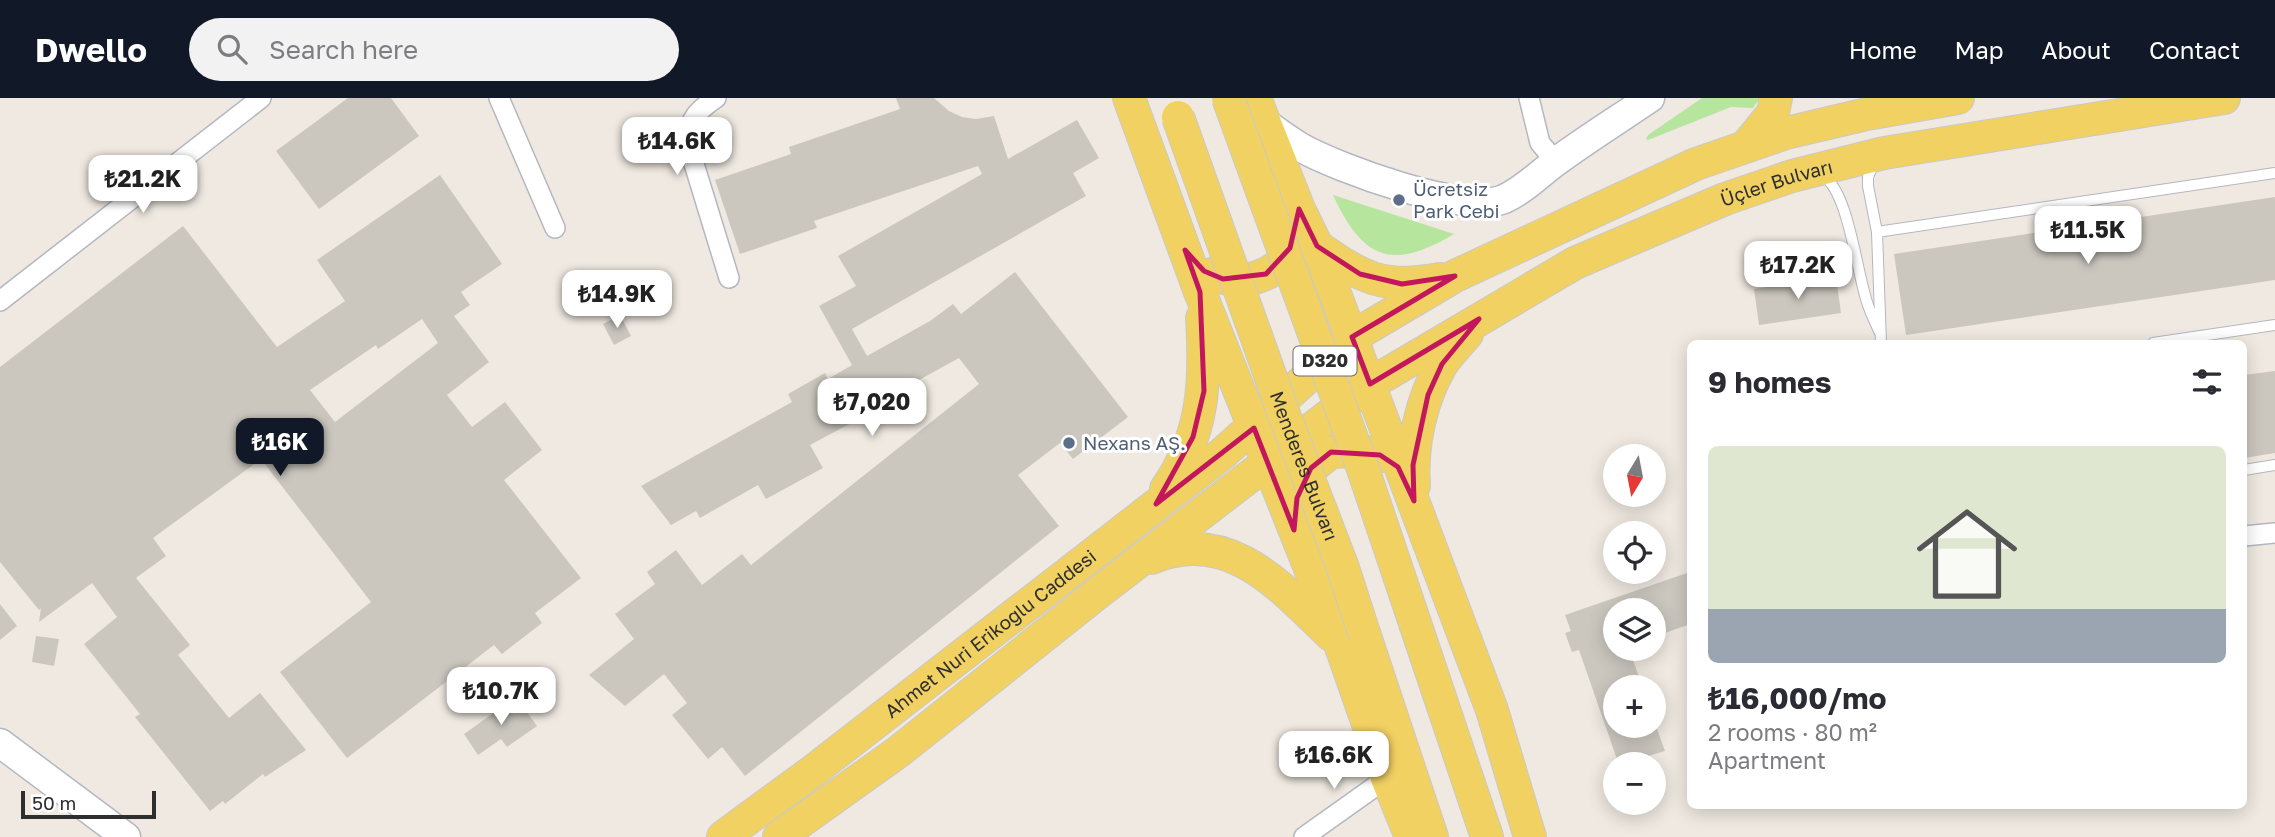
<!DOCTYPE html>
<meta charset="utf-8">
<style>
:root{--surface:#fff;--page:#f2f2f3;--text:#2b2b33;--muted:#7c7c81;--accent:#111827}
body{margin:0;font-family:"Golos Text",sans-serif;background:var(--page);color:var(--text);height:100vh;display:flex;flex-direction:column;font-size:26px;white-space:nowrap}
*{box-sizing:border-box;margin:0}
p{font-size:23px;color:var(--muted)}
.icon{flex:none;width:38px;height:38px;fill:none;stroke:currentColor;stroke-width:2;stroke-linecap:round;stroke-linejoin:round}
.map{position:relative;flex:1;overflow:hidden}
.panel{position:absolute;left:1687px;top:242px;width:560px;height:469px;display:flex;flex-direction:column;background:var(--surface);border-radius:10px;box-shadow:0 4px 18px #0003}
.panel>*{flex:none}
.needle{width:46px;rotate:190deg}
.tools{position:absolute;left:1603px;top:346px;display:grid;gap:14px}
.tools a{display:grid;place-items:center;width:63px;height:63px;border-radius:50%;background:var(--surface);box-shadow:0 4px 18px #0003;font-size:35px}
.scale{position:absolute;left:21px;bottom:18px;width:135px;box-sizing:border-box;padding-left:7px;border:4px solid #2e2e2e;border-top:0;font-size:19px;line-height:24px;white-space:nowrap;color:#2e2e2e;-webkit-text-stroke:5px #fff;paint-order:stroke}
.price{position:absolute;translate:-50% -60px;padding:0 16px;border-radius:14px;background:#fff;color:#222;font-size:23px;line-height:46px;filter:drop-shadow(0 2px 4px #0008)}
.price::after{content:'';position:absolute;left:50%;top:42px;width:21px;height:16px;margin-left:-10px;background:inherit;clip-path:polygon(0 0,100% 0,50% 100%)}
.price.selected{background:var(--accent);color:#fff}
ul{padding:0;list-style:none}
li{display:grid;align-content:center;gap:14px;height:371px;padding:0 21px}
li span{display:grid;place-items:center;height:217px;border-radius:10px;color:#555}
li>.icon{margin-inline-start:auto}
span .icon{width:126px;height:126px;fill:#fffc;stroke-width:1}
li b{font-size:30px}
h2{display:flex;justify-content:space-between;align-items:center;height:84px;padding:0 21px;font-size:30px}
header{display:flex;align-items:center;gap:42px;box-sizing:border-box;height:98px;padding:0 35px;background:var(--accent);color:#fff}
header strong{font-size:33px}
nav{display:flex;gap:38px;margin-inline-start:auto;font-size:24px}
.search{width:490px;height:63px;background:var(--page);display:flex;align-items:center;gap:18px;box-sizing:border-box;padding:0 24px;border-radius:38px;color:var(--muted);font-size:26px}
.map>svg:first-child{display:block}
</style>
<header>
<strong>Dwello</strong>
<div class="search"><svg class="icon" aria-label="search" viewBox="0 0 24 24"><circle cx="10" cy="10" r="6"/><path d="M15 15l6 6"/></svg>Search here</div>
<nav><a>Home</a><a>Map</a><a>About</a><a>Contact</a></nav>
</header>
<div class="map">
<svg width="2275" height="739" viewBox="0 0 2275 739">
<rect width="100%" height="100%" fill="#efe9e1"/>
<!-- green -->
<g fill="#b6e59e">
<path d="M1702 0H1760L1753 10 1731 9 1648 42 1646 41 1648 37Z"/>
<path d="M1333 97 1454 136C1392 173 1363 162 1333 97Z"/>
</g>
<!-- building -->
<g fill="#cbc7bf" fill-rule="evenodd">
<path d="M348 0H391L419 38 319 111 276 53Z"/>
<path d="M896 0H934L949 13 962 19 976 21 994 18 1008 61 1077 22 1099 60 1073 75 1086 98 852 231 867 258 930 223 953 206 961 216 1015 174 1128 319 1073 361 1060 345 1018 377 1059 428 745 678 722 649 708 661 672 617 687 605 664 576 625 608 589 577 634 541 615 516 655 486 647 474 676 452 702 487 742 456 751 467 979 286 959 260 850 320 853 324 810 347 823 370 766 401 758 387 700 420 696 413 671 427 641 388 792 304 788 296 825 275 828 281 852 267 819 208 856 188 838 158 982 76 978 68 814 123 817 130 740 156 715 82 791 56 789 49 900 11Z"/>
<path d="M440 77 502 166 461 194 470 207 454 218 489 264 447 297 472 329 505 304 542 352 504 382 581 480 535 515 542 525 502 556 494 547 347 660 280 574 371 504 261 361 153 440 166 458 136 480 190 547 178 557 229 620 260 595 306 652 265 679 263 676 225 706 223 703 210 713 135 619 140 616 84 546 117 519 92 485 39 524 41 510 39 512 0 464V269L183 128 277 249 345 203 317 162ZM422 221 438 245 335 324 310 292 376 247 378 251Z"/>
<path d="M2275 99V182L1906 237 1894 156Z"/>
<path d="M1836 179 1841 215 1759 227 1754 191Z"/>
<path d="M620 217 631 238 614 247 603 226Z"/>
<path d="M2275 273V355L2244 360V277Z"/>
<path d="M1690 474V526L1654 539V513H1615V551H1629L1643 590H1615V628H1656L1665 653 1619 667 1579 552 1572 554 1565 535 1571 533 1565 517Z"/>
<path d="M0 506 17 528 0 542Z"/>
<path d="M36 538 59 541 54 568 32 564Z"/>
<path d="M516 599 537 628 507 649 501 641 478 657 464 636Z"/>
</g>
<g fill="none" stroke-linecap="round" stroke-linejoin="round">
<!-- lane casing -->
<g stroke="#b4b7c1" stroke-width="12">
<g id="lane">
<path d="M1874 65 1868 79V88L1877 134 1881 245"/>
<path d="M1823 78C1849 93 1857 178 1868 207 1871 216 1875 224 1879 233"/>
<path d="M1877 134 2275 75"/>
<path d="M2153 245 2275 227"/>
<path d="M2244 372 2275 367"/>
</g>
</g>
<!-- street casing -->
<g stroke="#b4b7c1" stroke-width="22">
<g id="street">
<path d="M499 0 555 130"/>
<path d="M716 0C697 13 690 20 687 43L729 180"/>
<path d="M1529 0 1540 45 1556 64"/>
<path d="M0 203 261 0"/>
<path d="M2244 438 2275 435"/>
<path d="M1304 739 1387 680"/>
</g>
</g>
<!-- secondary casing -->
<g stroke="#b4b7c1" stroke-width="31">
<g id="secondary">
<path d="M1264 24C1276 33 1287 41 1300 49 1337 70 1465 117 1504 101 1524 92 1539 76 1557 63 1587 41 1619 21 1650 0"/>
<path d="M0 645 126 739"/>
</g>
</g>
<!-- primary casing -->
<g stroke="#c9c9c9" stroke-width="34">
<g id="primary">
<path d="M1129 0 1200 194 1340 546 1387 680 1411 739"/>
<path d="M1255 0 1299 111 1317 148 1492 612 1530 739"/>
<path d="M1747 47 1773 15 1776 0"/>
<path d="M1317 148C1362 180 1384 192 1440 181"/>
<path d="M1212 176C1234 186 1263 183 1281 165 1289 156 1292 144 1296 134"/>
<path d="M1414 388C1411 348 1421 301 1442 266 1449 255 1459 246 1467 236"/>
<path d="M1166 391C1204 336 1206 285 1202 220"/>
<path d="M1298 399 1311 370 1331 354 1361 353 1382 358"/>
<path d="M1151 460C1228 427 1281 489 1331 537"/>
<path d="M1416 528 1487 739"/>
<path d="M1365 538 1432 739"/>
<path id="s1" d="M723 739 813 673 1222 356 1352 239 1455 178 1696 66 1786 35 1867 16 1958 0"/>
<path id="s2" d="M779 739 898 654 1099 494 1370 286 1575 165 1725 101 1792 78 1884 55 2224 0"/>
</g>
</g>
<!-- lane -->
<use href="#lane" stroke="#fff" stroke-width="10"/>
<!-- street -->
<use href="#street" stroke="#fff" stroke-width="19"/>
<!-- secondary -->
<use href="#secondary" stroke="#fff" stroke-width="28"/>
<!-- primary -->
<use href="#primary" stroke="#f2d163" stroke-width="32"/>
<!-- primary-bridge casing -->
<g stroke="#c9c9c9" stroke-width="34" stroke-linecap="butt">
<g id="primary-bridge">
<path d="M1228 0 1361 365 1416 528"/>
<path id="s3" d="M1178 19 1285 319 1342 467 1365 538"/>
</g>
</g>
<!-- primary-bridge -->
<use href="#primary-bridge" stroke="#f2d163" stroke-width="32"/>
</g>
<!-- marked area -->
<path fill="none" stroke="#c2185b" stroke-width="5" stroke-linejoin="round" d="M1299 111 1317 148 1360 176 1402 186 1455 178 1352 239 1370 286 1479 221 1442 266 1428 297 1413 367 1414 403 1398 369 1380 357 1331 354 1311 370 1297 400 1294 432 1254 330 1156 406 1193 339 1204 293 1200 194 1185 152 1204 173 1223 181 1266 176 1290 150Z"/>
<!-- markers -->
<g fill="#5c6f8a" stroke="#fff" stroke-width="2.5">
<circle cx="1399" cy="102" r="7"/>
<circle cx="1069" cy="345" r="7"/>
</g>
<g text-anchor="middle" stroke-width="6" stroke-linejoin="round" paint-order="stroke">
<!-- shield labels -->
<rect fill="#fff" stroke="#6d6d6d" stroke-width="2" x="1293.5" y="248.5" width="63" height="29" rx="5"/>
<g font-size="18" font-weight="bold" fill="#2e2e2e">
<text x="1325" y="269">D320</text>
</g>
<!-- street labels -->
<g font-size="19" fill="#2e2e2e" stroke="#fff">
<text dy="7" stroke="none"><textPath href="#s2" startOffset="1200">Üçler Bulvarı</textPath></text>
<text dy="7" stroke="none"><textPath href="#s3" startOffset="371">Menderes Bulvarı</textPath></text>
<text dy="7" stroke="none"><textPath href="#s1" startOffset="336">Ahmet Nuri Erikoğlu Caddesi</textPath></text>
</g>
<!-- service labels -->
<g font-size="19" fill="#4e5e75" stroke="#fff" text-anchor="start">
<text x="1413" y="98">Ücretsiz<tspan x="1413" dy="22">Park Cebi</tspan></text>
<text x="1083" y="352">Nexans AŞ.</text>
</g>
</g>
</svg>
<div class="tools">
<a><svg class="needle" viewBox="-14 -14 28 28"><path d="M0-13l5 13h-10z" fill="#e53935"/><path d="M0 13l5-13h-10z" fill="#7c7c81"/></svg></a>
<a><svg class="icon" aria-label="locate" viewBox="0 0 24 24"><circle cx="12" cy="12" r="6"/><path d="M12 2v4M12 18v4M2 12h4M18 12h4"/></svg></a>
<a><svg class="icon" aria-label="layers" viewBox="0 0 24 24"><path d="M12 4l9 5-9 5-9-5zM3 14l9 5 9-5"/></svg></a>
<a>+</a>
<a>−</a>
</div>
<div class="scale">50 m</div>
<b class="price" style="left:677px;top:79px">₺14.6K</b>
<b class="price" style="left:143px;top:117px">₺21.2K</b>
<b class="price" style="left:2088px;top:168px">₺11.5K</b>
<b class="price" style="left:1798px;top:203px">₺17.2K</b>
<b class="price" style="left:617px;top:232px">₺14.9K</b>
<b class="price" style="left:872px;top:340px">₺7,020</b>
<b class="price selected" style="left:280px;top:380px">₺16K</b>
<b class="price" style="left:501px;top:629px">₺10.7K</b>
<b class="price" style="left:1334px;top:693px">₺16.6K</b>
<section class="panel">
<h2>9 homes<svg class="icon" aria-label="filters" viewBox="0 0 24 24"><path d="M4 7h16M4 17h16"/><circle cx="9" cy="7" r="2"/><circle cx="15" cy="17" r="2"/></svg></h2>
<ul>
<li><span style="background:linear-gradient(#dfe7d0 75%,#9aa5b1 0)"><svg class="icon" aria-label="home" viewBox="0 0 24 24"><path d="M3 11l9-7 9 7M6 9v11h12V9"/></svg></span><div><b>₺16,000/mo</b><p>2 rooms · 80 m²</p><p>Apartment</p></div></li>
</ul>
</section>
</div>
